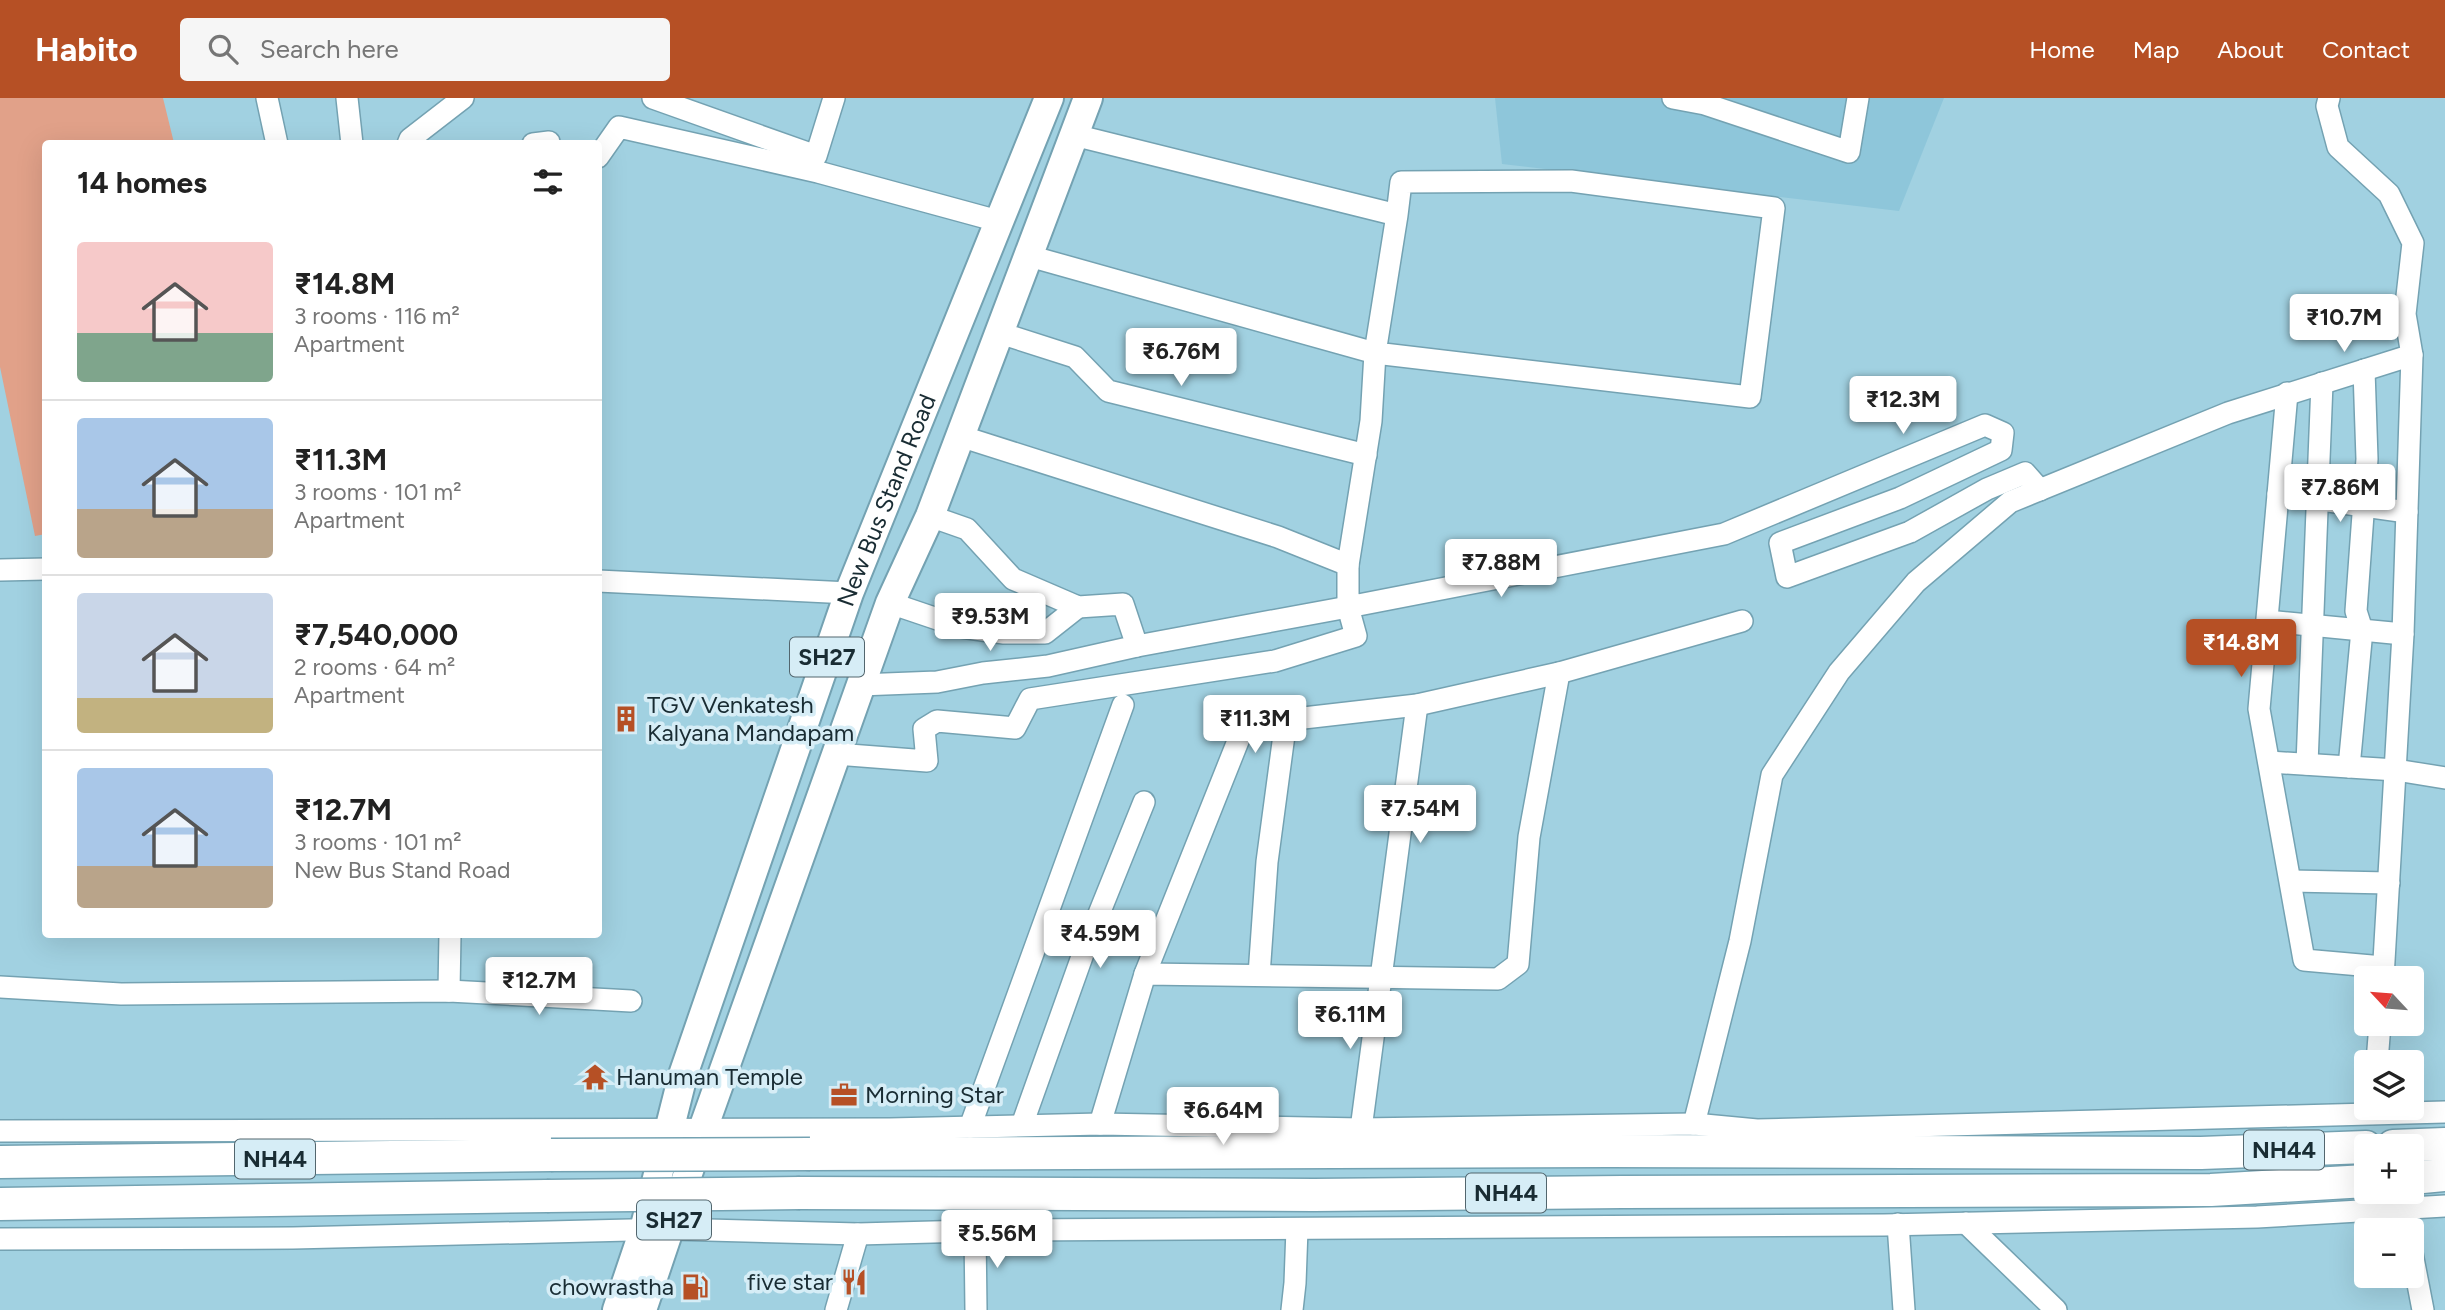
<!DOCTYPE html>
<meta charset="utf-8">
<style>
:root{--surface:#fff;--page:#f6f6f6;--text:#222;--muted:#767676;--line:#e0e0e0;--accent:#b65025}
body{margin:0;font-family:Figtree,sans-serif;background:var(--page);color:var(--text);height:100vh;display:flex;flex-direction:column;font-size:26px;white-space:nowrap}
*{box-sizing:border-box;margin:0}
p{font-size:23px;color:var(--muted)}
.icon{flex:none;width:38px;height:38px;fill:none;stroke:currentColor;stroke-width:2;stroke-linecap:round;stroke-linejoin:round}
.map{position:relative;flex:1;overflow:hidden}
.drawer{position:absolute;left:42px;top:42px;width:560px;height:798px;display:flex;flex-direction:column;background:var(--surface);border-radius:7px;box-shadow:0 7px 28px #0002}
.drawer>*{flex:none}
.needle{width:46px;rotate:296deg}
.tools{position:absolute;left:2354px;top:868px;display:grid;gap:14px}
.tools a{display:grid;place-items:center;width:70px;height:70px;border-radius:7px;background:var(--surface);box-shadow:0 7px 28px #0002;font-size:35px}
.price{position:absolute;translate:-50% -60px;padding:0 16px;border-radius:7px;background:#fff;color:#222;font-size:23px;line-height:46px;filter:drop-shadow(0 2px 4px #0008)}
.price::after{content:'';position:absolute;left:50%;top:42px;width:21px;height:16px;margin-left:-10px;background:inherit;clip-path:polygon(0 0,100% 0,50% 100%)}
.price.on{background:var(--accent);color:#fff}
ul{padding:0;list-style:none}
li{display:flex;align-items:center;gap:21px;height:175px;padding:0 35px}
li+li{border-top:2px solid var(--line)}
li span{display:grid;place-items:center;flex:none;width:196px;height:140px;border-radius:7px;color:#555}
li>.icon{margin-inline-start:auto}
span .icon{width:84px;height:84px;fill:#fffc;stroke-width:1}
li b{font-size:30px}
h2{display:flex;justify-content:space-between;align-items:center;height:84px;padding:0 35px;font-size:30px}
header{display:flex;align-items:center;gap:42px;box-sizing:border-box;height:98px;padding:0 35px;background:var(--accent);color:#fff}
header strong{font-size:33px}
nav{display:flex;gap:38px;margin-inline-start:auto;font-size:24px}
.search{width:490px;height:63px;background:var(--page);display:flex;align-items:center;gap:18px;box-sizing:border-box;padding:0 24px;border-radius:7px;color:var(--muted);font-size:26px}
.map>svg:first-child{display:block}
</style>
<header>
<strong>Habito</strong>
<div class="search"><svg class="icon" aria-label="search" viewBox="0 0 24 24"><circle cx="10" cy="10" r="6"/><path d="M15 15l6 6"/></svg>Search here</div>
<nav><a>Home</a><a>Map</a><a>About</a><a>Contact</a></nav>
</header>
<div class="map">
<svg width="2445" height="1212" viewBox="0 0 2445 1212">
<rect width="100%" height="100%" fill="#a1d1e1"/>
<!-- built -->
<path fill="#8ec6da" d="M1495 0H1944L1899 113 1502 66Z"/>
<!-- green -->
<path fill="#e1a189" d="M0 0H163L174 45 46 46V436L35 438 0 269Z"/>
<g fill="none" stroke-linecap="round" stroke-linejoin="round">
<!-- minor casing -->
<g stroke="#74a2b2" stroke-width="24">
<g id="minor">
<path d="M267 0 277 46"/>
<path d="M347 0 352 46"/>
<path d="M653 0 816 58 834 0"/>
<path d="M1673 0 1705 6 1849 54 1858 0"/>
<path d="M2329 0 2327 8 2338 49 2389 96 2413 145 2405 216 2412 257 2403 536 2383 880"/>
<path d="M1074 37 1397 117 1375 255 1750 299 1774 110 1571 83 1401 84 1397 117"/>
<path d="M408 46 410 41 463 0"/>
<path d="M533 46 549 44"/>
<path d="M598 59 619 29 818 74 998 123"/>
<path d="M1000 235 1075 259 1108 293 1366 357"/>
<path d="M2287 295 2259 611 2304 862 2383 869"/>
<path d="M960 338 1278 439 1348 467 1371 323 1375 255 1029 158"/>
<path d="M2278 396 2407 414"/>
<path d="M1348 467V509L1724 436 1985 327 2003 335 2001 352 1900 400 1780 445 1787 479 1910 434 1987 391 2025 375 2040 392"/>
<path d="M0 472 46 471"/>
<path d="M598 483 849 495"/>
<path d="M890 505 961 529 1004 535H1045L1078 509"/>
<path d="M2267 523 2403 536"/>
<path d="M860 587 937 584 983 575 1048 568 1137 548 1123 506 1078 509 1013 481 967 431 930 418"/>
<path d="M1286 622 1417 607 1559 575"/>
<path d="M836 656 927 663 924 631 937 623 1015 630 1030 601 1275 563 1356 538 1348 509 1137 548"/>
<path d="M2269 664 2396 672 2445 680"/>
<path d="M2307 666 2322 285"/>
<path d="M2349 669 2362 532 2356 513 2367 361 2364 272"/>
<path d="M2291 783 2389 785"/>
<path d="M1145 876 1244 628 1286 622 1267 764 1259 877"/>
<path d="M0 889 121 896 449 893 631 903"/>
<path d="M449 893 450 836"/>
<path d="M2377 964 2380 926"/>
<path d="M1100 1026 1145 876 1498 881 1518 866 1529 739 1559 575 1742 523"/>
<path d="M1694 1026 1740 843 1772 677 1839 574 1916 484 2010 404 2228 315 2412 257"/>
<path d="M1022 1027 1084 853 1144 704"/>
<path d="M970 1029 1123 607"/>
<path d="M1361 1031 1417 607"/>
<path d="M0 1033 890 1031 1100 1026 1361 1031 1694 1026 1757 1032 2445 1014"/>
<path d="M2401 1111 2406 1132"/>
<path d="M1966 1125 2056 1212"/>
<path d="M1898 1126 1904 1212"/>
<path d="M975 1133 976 1212"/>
<path d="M0 1141 293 1140 671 1131 858 1136 1008 1132 1884 1127 2257 1119 2445 1108"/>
<path d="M2412 1155 2423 1212"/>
<path d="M836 1212 858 1136"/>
<path d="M1292 1212 1295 1185 1297 1131"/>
</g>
</g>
<!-- major casing -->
<g stroke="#74a2b2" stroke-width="32">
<g id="major">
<path id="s1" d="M617 1212 644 1132 683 977 849 495 1049 0"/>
<path d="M642 1212 703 1031 890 505 930 418 1088 0"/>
</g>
</g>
<!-- highway casing -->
<g stroke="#74a2b2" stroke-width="35">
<g id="highway">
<path d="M2393 1048 2445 1046"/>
<path d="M810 1056 1610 1053 2201 1055 2366 1049"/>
<path d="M0 1064 551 1057"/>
<path d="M2412 1080 2445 1077"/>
<path d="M800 1095 1314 1097 1622 1094 2211 1092 2366 1083"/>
<path d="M0 1106 547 1098"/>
</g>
</g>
<!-- minor -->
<use href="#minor" stroke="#fff" stroke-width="21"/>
<!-- major -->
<use href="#major" stroke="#fff" stroke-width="28"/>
<!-- highway -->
<use href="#highway" stroke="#fff" stroke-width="32"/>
<!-- highway-bridge casing -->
<g stroke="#74a2b2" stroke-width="35" stroke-linecap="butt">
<g id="highway-bridge">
<path d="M551 1057 810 1056"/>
<path d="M547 1098 800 1095"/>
</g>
</g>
<!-- highway-bridge -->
<use href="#highway-bridge" stroke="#fff" stroke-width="32"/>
</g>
<!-- icons -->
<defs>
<g id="building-bare" transform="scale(2.1)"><path d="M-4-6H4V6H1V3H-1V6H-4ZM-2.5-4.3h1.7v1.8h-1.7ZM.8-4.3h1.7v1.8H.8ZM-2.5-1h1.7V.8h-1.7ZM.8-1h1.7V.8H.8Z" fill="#b65025" stroke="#d6edf6" stroke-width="2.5" paint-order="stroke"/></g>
<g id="temple-bare" transform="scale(2.1)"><path d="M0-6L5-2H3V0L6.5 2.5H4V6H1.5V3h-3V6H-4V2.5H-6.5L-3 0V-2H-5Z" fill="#b65025" stroke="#d6edf6" stroke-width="2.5" paint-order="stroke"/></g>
<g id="office-bare" transform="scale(2.1)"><path d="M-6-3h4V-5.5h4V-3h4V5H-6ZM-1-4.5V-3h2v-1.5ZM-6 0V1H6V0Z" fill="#b65025" stroke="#d6edf6" stroke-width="2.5" paint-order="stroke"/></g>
<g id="restaurant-bare" transform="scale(2.1)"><path d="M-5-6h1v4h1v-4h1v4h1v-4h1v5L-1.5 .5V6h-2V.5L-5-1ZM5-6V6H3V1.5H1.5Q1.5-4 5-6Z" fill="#b65025" stroke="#d6edf6" stroke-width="2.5" paint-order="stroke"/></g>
<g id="fuel-bare" transform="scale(2.1)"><path d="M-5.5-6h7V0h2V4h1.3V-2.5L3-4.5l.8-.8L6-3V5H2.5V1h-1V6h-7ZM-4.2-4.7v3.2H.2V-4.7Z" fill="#b65025" stroke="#d6edf6" stroke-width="2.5" paint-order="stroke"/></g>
</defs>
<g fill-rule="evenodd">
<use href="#building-bare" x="626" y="621"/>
<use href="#temple-bare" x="595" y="979"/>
<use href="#office-bare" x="844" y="997"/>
<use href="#restaurant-bare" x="854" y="1184"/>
<use href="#fuel-bare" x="695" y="1189"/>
</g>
<g text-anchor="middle" stroke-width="7" stroke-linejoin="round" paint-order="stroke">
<!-- shield labels -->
<g fill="#d6edf6" stroke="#52666e" stroke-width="2">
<rect x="790" y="539.5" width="74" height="39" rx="5"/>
<rect x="2244" y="1032.5" width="80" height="39" rx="5"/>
<rect x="235" y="1041.5" width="80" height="39" rx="5"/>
<rect x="1466" y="1075.5" width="80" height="39" rx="5"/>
<rect x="637" y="1102.5" width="74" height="39" rx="5"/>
</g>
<g font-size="23" font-weight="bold" fill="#192c33">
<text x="827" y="567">SH27</text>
<text x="2284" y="1060">NH44</text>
<text x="275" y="1069">NH44</text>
<text x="1506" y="1103">NH44</text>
<text x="674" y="1130">SH27</text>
</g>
<!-- street labels -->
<g font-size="24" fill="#192c33" stroke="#d6edf6">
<text dy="8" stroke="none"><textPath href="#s1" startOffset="854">New Bus Stand Road</textPath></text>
</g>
<!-- poi labels -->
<g font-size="24" fill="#192c33" stroke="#d6edf6" text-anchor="start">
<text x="647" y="615">TGV Venkatesh<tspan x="647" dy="28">Kalyana Mandapam</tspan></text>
<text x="616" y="987">Hanuman Temple</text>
<text x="865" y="1005">Morning Star</text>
<text x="833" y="1192" text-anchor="end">five star</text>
<text x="674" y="1197" text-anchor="end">chowrastha</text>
</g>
</g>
</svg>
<div class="tools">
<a><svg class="needle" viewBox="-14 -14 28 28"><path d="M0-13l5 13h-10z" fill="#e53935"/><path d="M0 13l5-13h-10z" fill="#767676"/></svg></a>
<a><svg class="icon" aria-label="layers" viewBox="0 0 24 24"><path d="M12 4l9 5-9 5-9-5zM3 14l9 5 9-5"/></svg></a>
<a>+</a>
<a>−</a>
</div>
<b class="price" style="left:2344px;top:256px">₹10.7M</b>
<b class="price" style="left:1181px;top:290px">₹6.76M</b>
<b class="price" style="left:1903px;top:338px">₹12.3M</b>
<b class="price" style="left:2340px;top:426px">₹7.86M</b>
<b class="price" style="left:1501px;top:501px">₹7.88M</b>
<b class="price" style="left:990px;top:555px">₹9.53M</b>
<b class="price on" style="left:2241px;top:581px">₹14.8M</b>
<b class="price" style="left:1255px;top:657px">₹11.3M</b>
<b class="price" style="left:1420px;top:747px">₹7.54M</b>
<b class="price" style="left:1100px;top:872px">₹4.59M</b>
<b class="price" style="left:539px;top:919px">₹12.7M</b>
<b class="price" style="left:1350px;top:953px">₹6.11M</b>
<b class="price" style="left:1223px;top:1049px">₹6.64M</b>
<b class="price" style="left:997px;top:1172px">₹5.56M</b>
<section class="drawer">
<h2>14 homes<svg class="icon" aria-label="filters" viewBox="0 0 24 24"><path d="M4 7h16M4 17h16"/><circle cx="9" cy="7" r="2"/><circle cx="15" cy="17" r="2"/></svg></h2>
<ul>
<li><span style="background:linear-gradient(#f6c9c9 65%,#7fa58c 0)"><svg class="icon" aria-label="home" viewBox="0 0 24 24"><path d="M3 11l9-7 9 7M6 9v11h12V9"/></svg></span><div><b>₹14.8M</b><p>3 rooms · 116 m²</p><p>Apartment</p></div></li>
<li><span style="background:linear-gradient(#a9c7e8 65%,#b9a48a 0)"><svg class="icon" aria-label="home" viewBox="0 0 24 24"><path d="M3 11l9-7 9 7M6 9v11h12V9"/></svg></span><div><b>₹11.3M</b><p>3 rooms · 101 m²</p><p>Apartment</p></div></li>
<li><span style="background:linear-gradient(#c9d6e8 75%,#c2b280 0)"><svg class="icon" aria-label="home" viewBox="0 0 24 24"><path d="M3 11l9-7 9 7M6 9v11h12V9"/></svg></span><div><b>₹7,540,000</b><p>2 rooms · 64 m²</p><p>Apartment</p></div></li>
<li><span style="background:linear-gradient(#a9c7e8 70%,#b9a48a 0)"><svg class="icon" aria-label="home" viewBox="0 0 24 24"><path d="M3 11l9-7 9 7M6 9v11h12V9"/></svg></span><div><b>₹12.7M</b><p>3 rooms · 101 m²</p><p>New Bus Stand Road</p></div></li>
</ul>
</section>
</div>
